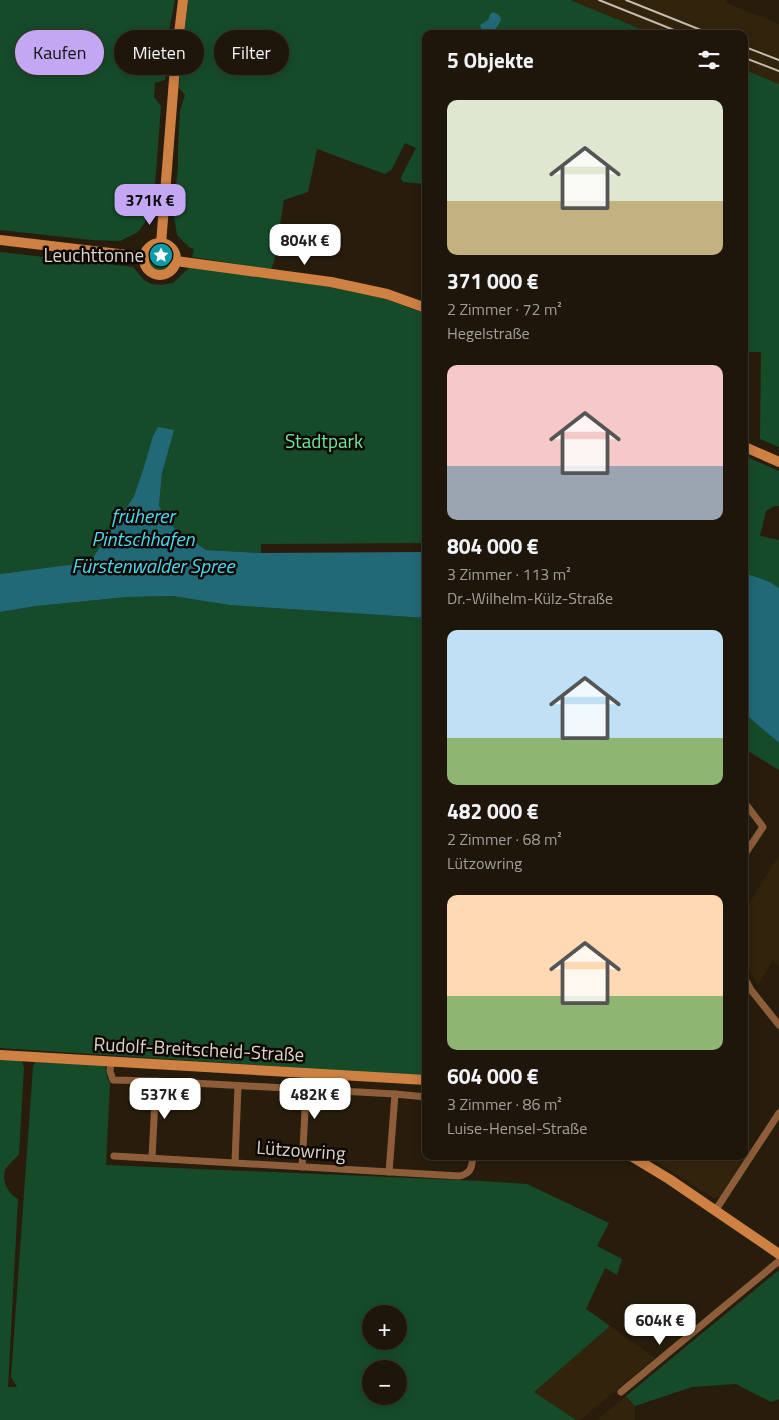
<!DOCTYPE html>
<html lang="de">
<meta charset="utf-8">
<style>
:root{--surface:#1e160a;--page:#2b2318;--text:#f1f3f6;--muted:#a19f9c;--line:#3c352b;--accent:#c3a7f2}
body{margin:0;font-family:"Titillium Web",sans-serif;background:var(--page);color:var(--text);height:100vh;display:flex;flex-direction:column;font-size:19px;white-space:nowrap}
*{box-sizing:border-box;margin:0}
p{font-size:16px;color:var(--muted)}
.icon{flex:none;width:28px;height:28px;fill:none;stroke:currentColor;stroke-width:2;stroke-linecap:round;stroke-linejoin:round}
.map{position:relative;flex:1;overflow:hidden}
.panel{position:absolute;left:422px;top:30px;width:326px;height:1130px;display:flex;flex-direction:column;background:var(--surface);border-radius:10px;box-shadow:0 2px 12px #0003,0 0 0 1px var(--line)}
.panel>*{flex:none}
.top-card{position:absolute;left:15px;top:30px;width:332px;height:45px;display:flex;gap:10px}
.fabs{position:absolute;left:362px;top:1305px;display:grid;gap:10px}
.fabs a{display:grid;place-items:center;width:45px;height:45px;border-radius:50%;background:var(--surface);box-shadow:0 2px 12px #0003,0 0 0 1px var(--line);font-size:25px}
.price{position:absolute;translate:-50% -42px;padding:0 11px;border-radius:10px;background:#fff;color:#222;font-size:16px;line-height:32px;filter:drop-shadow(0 1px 2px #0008)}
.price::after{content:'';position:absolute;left:50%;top:30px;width:15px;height:11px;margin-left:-8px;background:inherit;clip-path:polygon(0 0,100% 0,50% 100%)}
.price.active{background:var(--accent);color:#111}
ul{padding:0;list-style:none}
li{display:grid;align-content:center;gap:10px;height:265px;padding:0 25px}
li span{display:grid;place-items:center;height:155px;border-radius:10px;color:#555}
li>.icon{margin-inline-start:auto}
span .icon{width:90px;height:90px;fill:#fffc;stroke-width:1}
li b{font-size:21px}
h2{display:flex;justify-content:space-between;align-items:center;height:60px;padding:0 25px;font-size:21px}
.tag{padding:0 18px;border-radius:22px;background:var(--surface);box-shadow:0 2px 12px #0003,0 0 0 1px var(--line);font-size:18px;line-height:45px}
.tag.active{background:var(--accent);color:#111}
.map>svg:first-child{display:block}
</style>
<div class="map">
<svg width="779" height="1420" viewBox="0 0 779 1420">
<rect width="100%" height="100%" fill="#281d0d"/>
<!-- built -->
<g fill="#32230c">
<path d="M570 0H725V2L779 24V84L745 70V34H653Z"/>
<path d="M779 855V967L773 960 758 985 745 963V910Z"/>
<path d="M647 1156H729L741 1163 720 1197 713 1198Z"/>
<path d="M610 1326 655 1358 580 1420H576L533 1392Z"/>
<path d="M626 1396 635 1406V1420H597Z"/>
</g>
<!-- green -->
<g fill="#164b2a" fill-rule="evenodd">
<path d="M0 0H175L168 35 165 80 155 83 154 97 161 106 155 185 153 191 147 192 141 191V197L149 206 146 221 138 232 120 241 92 240 0 230Z"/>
<path d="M188 0H570L653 34H426V184L403 182 401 179 402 175 416 148 405 143 392 169 385 174 317 149 308 192 284 200 274 262 271 269 192 257 194 249 189 247 177 235 173 209 178 168V149L180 111 185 95 179 88 183 41Z"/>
<path d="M745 70 779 84V447L760 439 761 352H745Z"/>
<circle cx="160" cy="260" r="12"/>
<path d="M0 252 133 267 144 280 151 284 161 285 173 283 190 267 326 286 386 299 426 314V543L261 544V553L206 550 174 528 159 506 162 473 144 467 134 496 90 562 0 574Z"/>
<path d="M745 456 779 471V506H774L766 511 760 536 779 540V588L770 582 745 573V539L748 533 745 532Z"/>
<path d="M173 596 229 605 426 618V1076L0 1048V612L37 606 127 597Z"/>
<path d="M745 714 779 743V770L745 749Z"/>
<path d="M0 1059 21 1060 24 1067 19 1154C15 1159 8 1165 5 1170 1 1181 9 1194 18 1199L8 1387H17L11 1377 33 1067 35 1062 105 1065 107 1077 110 1083 106 1165 481 1181 527 1184 609 1223 597 1246 622 1259 617 1275 605 1268 586 1309 610 1326 534 1392 576 1420H0ZM371 1314H399V1341H371ZM371 1369H399V1396H371Z"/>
<path d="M779 1270V1399L771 1402 736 1384 692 1387 635 1406 626 1396Z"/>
</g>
<!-- water -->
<g fill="#216976">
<path d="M494 12 500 16 501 20C496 29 494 34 482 31L480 25 488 20 491 13Z"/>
<path d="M158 427 174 430 162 473 159 506 174 528 206 550 261 553 426 552V618L229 605 173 596 127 597 37 606 0 612V574L90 562 134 496 144 467 153 436Z"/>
<path d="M745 573 770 582 779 588V743L745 714Z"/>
</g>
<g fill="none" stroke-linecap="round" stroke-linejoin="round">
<!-- minor -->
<g stroke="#8e5e3a" stroke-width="7">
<path d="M745 803 763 827 745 854"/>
<path d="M745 979 751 990 779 1025"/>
<path d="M111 1061 110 1071 113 1080 156 1081 395 1094 426 1097"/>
<path d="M114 1156 459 1176C471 1174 472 1167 473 1156"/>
<path d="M152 1157 156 1081"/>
<path d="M235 1162 238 1086"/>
<path d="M302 1167 307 1073"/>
<path d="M389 1172 395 1094"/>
<path d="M715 1211 779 1113"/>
<path d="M621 1392 779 1261"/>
</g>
<!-- secondary -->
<g stroke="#ce8143" stroke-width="10">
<path d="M0 240 144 257"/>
<circle cx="160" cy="259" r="16"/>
<path d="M161 244 175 67 183 0"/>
<path d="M176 261 331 282 387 294 426 308"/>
<path d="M745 447 779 462"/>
<path d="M0 1055 426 1080"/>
<path d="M631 1156 669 1179 779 1254"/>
</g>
<!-- rail -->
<g stroke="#c4bdb1" stroke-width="2">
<path d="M599 0 684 34"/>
<path d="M626 0 711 34"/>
<path d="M745 47 779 60"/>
<path d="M745 58 779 71"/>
</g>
</g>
<!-- icons -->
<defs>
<g id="sight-disc" transform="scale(1.25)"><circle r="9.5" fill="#0f9aa8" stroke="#0d0803"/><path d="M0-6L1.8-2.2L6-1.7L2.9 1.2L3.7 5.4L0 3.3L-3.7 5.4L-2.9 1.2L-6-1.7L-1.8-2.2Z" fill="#fff"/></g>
</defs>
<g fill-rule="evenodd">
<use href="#sight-disc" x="161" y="255"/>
</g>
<g text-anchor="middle" stroke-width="5" stroke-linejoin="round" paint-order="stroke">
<!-- poi labels -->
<g font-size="19" fill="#dbd4c9" stroke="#0d0803" text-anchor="end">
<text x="144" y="262">Leuchttonne</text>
</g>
<!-- park labels -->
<g font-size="19" fill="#74e699" stroke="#0d0803">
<text x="324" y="448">Stadtpark</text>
</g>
<!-- street labels -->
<g font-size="19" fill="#dbd4c9" stroke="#0d0803">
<text transform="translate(199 1049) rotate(3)" y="7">Rudolf-Breitscheid-Straße</text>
<text transform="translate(301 1150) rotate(4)" y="7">Lützowring</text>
</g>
<!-- water labels -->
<g font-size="20" font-style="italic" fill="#4fd7f0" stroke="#0d0803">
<text x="143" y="523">früherer<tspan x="143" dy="23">Pintschhafen</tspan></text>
<text x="153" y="573">Fürstenwalder Spree</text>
</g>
</g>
</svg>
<div class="fabs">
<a>+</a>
<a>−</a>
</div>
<b class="price active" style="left:150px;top:226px">371K €</b>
<b class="price" style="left:305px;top:266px">804K €</b>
<b class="price" style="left:165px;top:1120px">537K €</b>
<b class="price" style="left:315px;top:1120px">482K €</b>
<b class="price" style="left:660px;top:1346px">604K €</b>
<div class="top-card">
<a class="tag active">Kaufen</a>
<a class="tag">Mieten</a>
<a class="tag">Filter</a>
</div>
<section class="panel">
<h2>5 Objekte<svg class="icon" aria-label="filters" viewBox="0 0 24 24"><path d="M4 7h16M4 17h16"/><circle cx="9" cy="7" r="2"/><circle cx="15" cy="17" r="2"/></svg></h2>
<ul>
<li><span style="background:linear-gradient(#dfe7d0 65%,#c2b280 0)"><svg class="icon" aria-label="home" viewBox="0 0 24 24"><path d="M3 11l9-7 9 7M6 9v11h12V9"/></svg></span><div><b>371 000 €</b><p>2 Zimmer · 72 m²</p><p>Hegelstraße</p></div></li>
<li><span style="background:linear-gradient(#f6c9c9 65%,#9aa5b1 0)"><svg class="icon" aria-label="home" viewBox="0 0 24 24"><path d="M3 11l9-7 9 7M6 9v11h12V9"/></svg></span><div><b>804 000 €</b><p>3 Zimmer · 113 m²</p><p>Dr.-Wilhelm-Külz-Straße</p></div></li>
<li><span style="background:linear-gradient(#bfe0f5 70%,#8fb573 0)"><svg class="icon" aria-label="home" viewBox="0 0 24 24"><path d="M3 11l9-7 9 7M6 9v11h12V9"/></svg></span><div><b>482 000 €</b><p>2 Zimmer · 68 m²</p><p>Lützowring</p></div></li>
<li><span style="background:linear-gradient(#ffd9b3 65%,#8fb573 0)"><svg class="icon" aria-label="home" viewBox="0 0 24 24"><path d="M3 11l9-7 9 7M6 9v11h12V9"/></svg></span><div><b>604 000 €</b><p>3 Zimmer · 86 m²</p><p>Luise-Hensel-Straße</p></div></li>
</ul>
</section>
</div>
